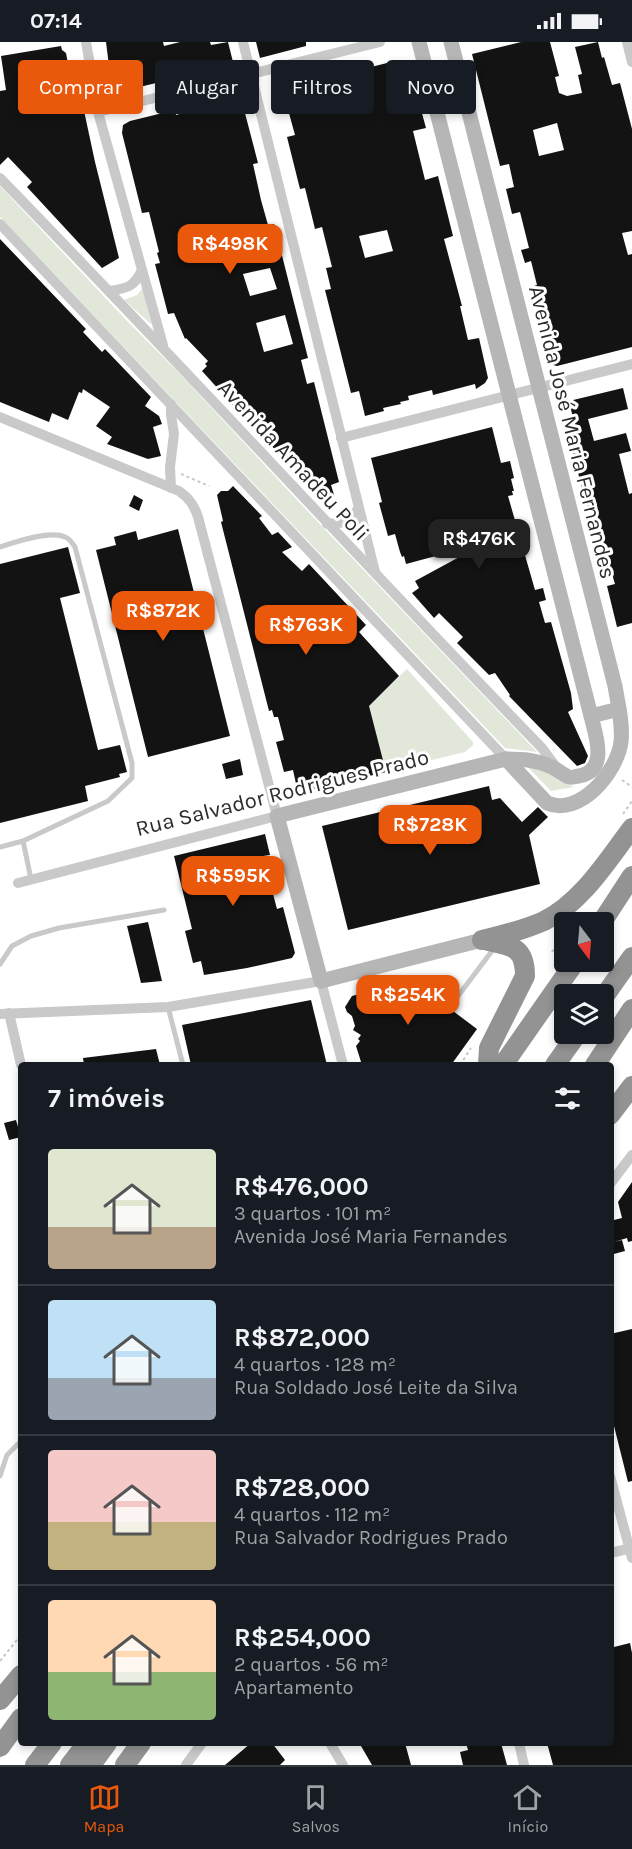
<!DOCTYPE html>
<html lang="pt">
<meta charset="utf-8">
<style>
:root{--surface:#171b24;--page:#242831;--text:#f1f3f6;--muted:#9ea1a6;--line:#363941;--accent:#ea580c}
body{margin:0;font-family:Karla,sans-serif;background:var(--page);color:var(--text);height:100vh;display:flex;flex-direction:column;font-size:22px;white-space:nowrap}
*{box-sizing:border-box;margin:0}
p{font-size:20px;color:var(--muted)}
.icon{flex:none;width:33px;height:33px;fill:none;stroke:currentColor;stroke-width:2;stroke-linecap:round;stroke-linejoin:round}
.map{position:relative;flex:1;overflow:hidden}
.panel{position:absolute;left:18px;top:1020px;width:596px;height:684px;display:flex;flex-direction:column;background:var(--surface);border-radius:6px;box-shadow:0 3px 9px #0003}
.panel>*{flex:none}
.guide{position:absolute;left:18px;top:18px;width:597px;height:54px;display:flex;gap:12px}
.needle{width:39px;rotate:164deg}
.buttons{position:absolute;left:554px;top:870px;display:grid;gap:12px}
.buttons a{display:grid;place-items:center;width:60px;height:60px;border-radius:6px;background:var(--surface);box-shadow:0 3px 9px #0003;font-size:30px}
.price{position:absolute;translate:-50% -51px;padding:0 14px;border-radius:12px;background:var(--accent);color:#fff;font-size:20px;line-height:39px;filter:drop-shadow(0 2px 3px #0008)}
.price::after{content:'';position:absolute;left:50%;top:36px;width:18px;height:14px;margin-left:-9px;background:inherit;clip-path:polygon(0 0,100% 0,50% 100%)}
.price.current{background:#222;color:#fff}
ul{padding:0;list-style:none}
li{display:flex;align-items:center;gap:18px;height:150px;padding:0 30px}
li+li{border-top:2px solid var(--line)}
li span{display:grid;place-items:center;flex:none;width:168px;height:120px;border-radius:6px;color:#555}
li>.icon{margin-inline-start:auto}
span .icon{width:72px;height:72px;fill:#fffc;stroke-width:1}
li b{font-size:26px}
h2{display:flex;justify-content:space-between;align-items:center;height:72px;padding:0 30px;font-size:26px}
.tag{padding:0 21px;border-radius:6px;background:var(--surface);box-shadow:0 3px 9px #0003;font-size:21px;line-height:54px}
.tag.current{background:var(--accent);color:#fff}
.status{display:flex;justify-content:space-between;align-items:center;height:42px;padding:0 30px;background:var(--surface);direction:ltr}
.status svg{height:16px;fill:currentColor}
.menu{display:flex;justify-content:space-around;align-items:center;height:84px;border-top:2px solid var(--line);background:var(--surface);font-size:16px;color:var(--muted)}
.menu a{display:grid;justify-items:center;gap:3px}
.menu .current{color:var(--accent)}
.map>svg:first-child{display:block}
</style>
<div class="status"><b>07:14</b><svg viewBox="0 0 49 12"><path d="M0 12V9h3v3zM5 12V6h3v6zM10 12V3h3v9zM15 12V0h3v12zM26 1h20v11H26zM47 4h2v5h-2z"/></svg></div>
<div class="map">
<svg width="632" height="1723" viewBox="0 0 632 1723">
<rect width="100%" height="100%" fill="#fff"/>
<!-- green -->
<g fill="#e1e8da">
<path d="M0 144 128 280 181 333 296 457 537 710 505 706 0 175Z"/>
<path d="M143 246 152 283 124 258 137 253Z"/>
<path d="M407 627 473 700V703L465 710 378 731 366 666Z"/>
<path d="M524 721 539 722 557 738 574 745 551 749Z"/>
</g>
<!-- building -->
<g fill="#131313" fill-rule="evenodd">
<path d="M106 0H163L164 4 180 0H210L211 3 228 0 233 20 230 23 115 51 109 24Z"/>
<path d="M256 0H306V4L260 16Z"/>
<path d="M521 0H550L559 34 555 35 559 51 567 54 582 51 578 33 582 32 575 5 598 0 602 16 604 15 612 43 620 41 632 87V189L622 191 628 213 632 212V305L557 324 553 323 550 319 544 296 552 294 544 264 536 266 531 245 537 243 531 219 525 221 521 208 529 206 520 170 512 172 506 147 514 145 509 122 500 124 472 12ZM557 81 564 108 539 114 533 88Z"/>
<path d="M61 4 62 8 66 11 68 22H74L95 120 119 216 102 226 27 145 32 140 8 115 0 123V49L6 48 1 14Z"/>
<path d="M399 18 404 36 406 35 412 55 417 53 426 86 413 89 425 138 438 134 453 194 444 197 462 264H460L468 298 479 296 488 336 485 341 476 347 475 342 433 353 432 348 408 354 409 358 400 360 401 362 383 366 384 369 365 374 359 349 351 351 325 248 331 247 326 226 332 225 322 185 315 187 305 146 300 147 287 95 295 93 287 64 279 66 275 45 288 37V41L346 24 347 31ZM387 188 393 209 365 216 359 194Z"/>
<path d="M240 52 258 121 253 122 261 158 268 183 274 182 308 316 301 318 307 342 314 340 339 440 331 443 335 456 324 461 269 401 273 397 256 378 251 383 202 329 207 324 205 322 208 319 186 296 185 297 174 271 168 272 155 222 160 221 157 211 159 210 149 170 142 171 122 91 123 83 130 79 175 68 176 73 202 66 201 62ZM270 226 277 247 250 254 243 232ZM285 273 293 302 264 310 256 281Z"/>
<path d="M0 197 86 287 83 290 102 310 105 307 151 355 145 364 159 374 162 382 153 385 161 414 148 417 107 402 112 395 96 384 110 365 83 347 82 351 79 350 68 378 52 371 49 380 0 360Z"/>
<path d="M623 346 628 367 588 377 594 399 626 391 631 409 619 412 629 452 632 451V581L617 585 607 544 615 542 609 522H608L597 472 589 474 571 403 579 401 569 359Z"/>
<path d="M492 385 501 421 510 419 514 436 511 437 514 449H512L513 453 508 454 535 548 543 546 546 558 539 560 545 581 551 580 571 651 573 667 568 670 588 714 585 721 577 724 509 654 510 653 495 631 489 633 457 601 463 595 439 571 434 576 412 551 419 546 415 539 474 507 473 504 406 522 404 514 402 515 400 510 395 492 388 494 379 461 382 460 371 416Z"/>
<path d="M233 444 262 474 259 476 272 493 278 490 292 505 282 510 302 529 309 522 366 583 359 590 399 634 369 664 386 730 298 751 293 728 284 730 276 700 284 698 278 675H274L272 668 269 669 221 480 223 479 217 453 221 449H228Z"/>
<path d="M134 453 143 458 139 469 129 464Z"/>
<path d="M178 487 230 694 148 715 96 508 116 503 114 495 136 489 138 498Z"/>
<path d="M68 505 80 551 60 556 98 708 120 703 127 730 119 732 120 735 85 744 88 759 0 781V522Z"/>
<path d="M240 717 243 733 226 737 222 722Z"/>
<path d="M489 744 492 758 500 756 522 780 538 765 548 775 529 793 540 842 348 888 322 784Z"/>
<path d="M265 792 270 813 263 814 277 867 283 865 295 911 292 916 247 926 204 933 201 919 193 921 185 889 192 887 174 814Z"/>
<path d="M148 880 162 939 141 941 127 884Z"/>
<path d="M430 934 446 946 438 957 445 963 446 969 449 971 453 969 477 987 451 1023H362L356 1004 360 999 358 997 361 993 353 988 355 984 352 974 347 970 345 965 352 954 408 939 420 947Z"/>
<path d="M311 958 327 1023H191L182 983Z"/>
<path d="M156 1007 160 1023H84L83 1016Z"/>
<path d="M16 1078 21 1095 9 1098 4 1081Z"/>
<path d="M632 1140V1199L628 1200 627 1196 614 1200 622 1198 625 1209 610 1213V1193L613 1191 610 1179 622 1176 618 1160Z"/>
<path d="M632 1287V1439L628 1440 610 1368V1292Z"/>
<path d="M630 1601 632 1611V1723H553L547 1701H610V1606Z"/>
<path d="M251 1701H272L285 1718 280 1723H225Z"/>
<path d="M372 1701H405L411 1723H372L361 1704Z"/>
<path d="M466 1701H501L507 1723H463L460 1710 468 1708Z"/>
</g>
<g fill="none" stroke-linecap="round" stroke-linejoin="round">
<!-- path -->
<g stroke="#c9c9c9" stroke-width="2" stroke-dasharray="3 3" stroke-linecap="butt">
<path d="M181 432 209 444"/>
<path d="M622 738 632 745"/>
<path d="M623 772 632 759"/>
<path d="M552 910 561 896 554 892"/>
<path d="M460 1023 471 1006"/>
<path d="M0 1619 21 1593"/>
</g>
<!-- lane -->
<g stroke="#c9c9c9" stroke-width="5">
<path d="M0 505C15 500 50 488 65 495 69 496 73 502 75 505L132 721V736L108 759 23 799"/>
<path d="M0 805 23 799 31 837"/>
<path d="M0 922 12 904 31 894 59 886 164 868"/>
<path d="M168 965 183 1023"/>
<path d="M449 966 495 905"/>
<path d="M0 1434 7 1413 21 1399"/>
</g>
<!-- street -->
<g stroke="#c9c9c9" stroke-width="10">
<path d="M86 0 98 70 163 303"/>
<path d="M243 0 375 530"/>
<path d="M627 0 632 20"/>
<path d="M98 70 380 0"/>
<path d="M0 136C183 324 360 518 542 706L556 725"/>
<path d="M0 182 506 717"/>
<path d="M110 249C128 246 134 245 142 228"/>
<path d="M171 362V373L174 392 170 425 171 446"/>
<path d="M0 375 179 449C189 456 194 463 198 475L277 774 18 841"/>
<path d="M341 396 632 322"/>
<path d="M327 482 347 480 359 466"/>
<path d="M9 971 21 1023"/>
<path d="M0 972 168 965 321 939 343 1023"/>
<path d="M610 1142 632 1113"/>
<path d="M610 1434 632 1516"/>
<path d="M610 1511 632 1506"/>
<path d="M330 1701 343 1723"/>
<path d="M519 1701 524 1723"/>
<path d="M186 1723 202 1701"/>
</g>
<!-- secondary -->
<g stroke="#b6b6b6" stroke-width="15">
<path d="M419 0 591 674C595 691 608 725 583 733 579 734 572 736 569 735 563 733 558 728 552 725 537 718 523 717 506 717L277 774 321 939 482 898"/>
<path d="M451 0 615 644C618 662 623 682 621 700 617 730 580 775 547 761L506 717"/>
<path d="M591 674 619 667"/>
</g>
<!-- highway -->
<g stroke="#939393" stroke-width="20">
<path d="M602 880 632 834"/>
<path d="M482 898C503 893 524 888 544 879 582 860 607 819 632 786"/>
<path d="M603 956 632 915"/>
<path d="M488 1023 489 1006 525 934C525 905 512 904 488 899"/>
<path d="M503 1023 575 920"/>
<path d="M555 1023 577 992"/>
<path d="M595 1023 632 967"/>
<path d="M610 1073 632 1044"/>
<path d="M0 1658 21 1633"/>
<path d="M0 1705 21 1676"/>
<path d="M35 1723 52 1701"/>
<path d="M70 1723 87 1701"/>
<path d="M91 1723 107 1701"/>
<path d="M125 1723 141 1701"/>
</g>
</g>
<g text-anchor="middle" stroke-width="6" stroke-linejoin="round" paint-order="stroke">
<!-- street labels -->
<g font-size="22" fill="#2c2c2c" stroke="#fff">
<text transform="translate(573 390) rotate(76)" y="8">Avenida José Maria Fernandes</text>
<text transform="translate(294 418) rotate(47)" y="8">Avenida Amadeu Poli</text>
<text transform="translate(282 750) rotate(-14)" y="8">Rua Salvador Rodrigues Prado</text>
</g>
</g>
</svg>
<div class="buttons">
<a><svg class="needle" viewBox="-14 -14 28 28"><path d="M0-13l5 13h-10z" fill="#e53935"/><path d="M0 13l5-13h-10z" fill="#9ea1a6"/></svg></a>
<a><svg class="icon" aria-label="layers" viewBox="0 0 24 24"><path d="M12 4l9 5-9 5-9-5zM3 14l9 5 9-5"/></svg></a>
</div>
<b class="price" style="left:230px;top:233px">R$498K</b>
<b class="price current" style="left:479px;top:528px">R$476K</b>
<b class="price" style="left:163px;top:600px">R$872K</b>
<b class="price" style="left:306px;top:614px">R$763K</b>
<b class="price" style="left:430px;top:814px">R$728K</b>
<b class="price" style="left:233px;top:865px">R$595K</b>
<b class="price" style="left:408px;top:984px">R$254K</b>
<div class="guide">
<a class="tag current">Comprar</a>
<a class="tag">Alugar</a>
<a class="tag">Filtros</a>
<a class="tag">Novo</a>
</div>
<section class="panel">
<h2>7 imóveis<svg class="icon" aria-label="filters" viewBox="0 0 24 24"><path d="M4 7h16M4 17h16"/><circle cx="9" cy="7" r="2"/><circle cx="15" cy="17" r="2"/></svg></h2>
<ul>
<li><span style="background:linear-gradient(#dfe7d0 65%,#b9a48a 0)"><svg class="icon" aria-label="home" viewBox="0 0 24 24"><path d="M3 11l9-7 9 7M6 9v11h12V9"/></svg></span><div><b>R$476,000</b><p>3 quartos · 101 m²</p><p>Avenida José Maria Fernandes</p></div></li>
<li><span style="background:linear-gradient(#bfe0f5 65%,#9aa5b1 0)"><svg class="icon" aria-label="home" viewBox="0 0 24 24"><path d="M3 11l9-7 9 7M6 9v11h12V9"/></svg></span><div><b>R$872,000</b><p>4 quartos · 128 m²</p><p>Rua Soldado José Leite da Silva</p></div></li>
<li><span style="background:linear-gradient(#f6c9c9 60%,#c2b280 0)"><svg class="icon" aria-label="home" viewBox="0 0 24 24"><path d="M3 11l9-7 9 7M6 9v11h12V9"/></svg></span><div><b>R$728,000</b><p>4 quartos · 112 m²</p><p>Rua Salvador Rodrigues Prado</p></div></li>
<li><span style="background:linear-gradient(#ffd9b3 60%,#8fb573 0)"><svg class="icon" aria-label="home" viewBox="0 0 24 24"><path d="M3 11l9-7 9 7M6 9v11h12V9"/></svg></span><div><b>R$254,000</b><p>2 quartos · 56 m²</p><p>Apartamento</p></div></li>
</ul>
</section>
</div>
<nav class="menu">
<a class="current"><svg class="icon" aria-label="map" viewBox="0 0 24 24"><path d="M3 6l6-2 6 2 6-2v14l-6 2-6-2-6 2zM9 4v14M15 6v14"/></svg>Mapa</a>
<a><svg class="icon" aria-label="saved" viewBox="0 0 24 24"><path d="M7 4h10v16l-5-4-5 4z"/></svg>Salvos</a>
<a><svg class="icon" aria-label="home" viewBox="0 0 24 24"><path d="M3 11l9-7 9 7M6 9v11h12V9"/></svg>Início</a>
</nav>
